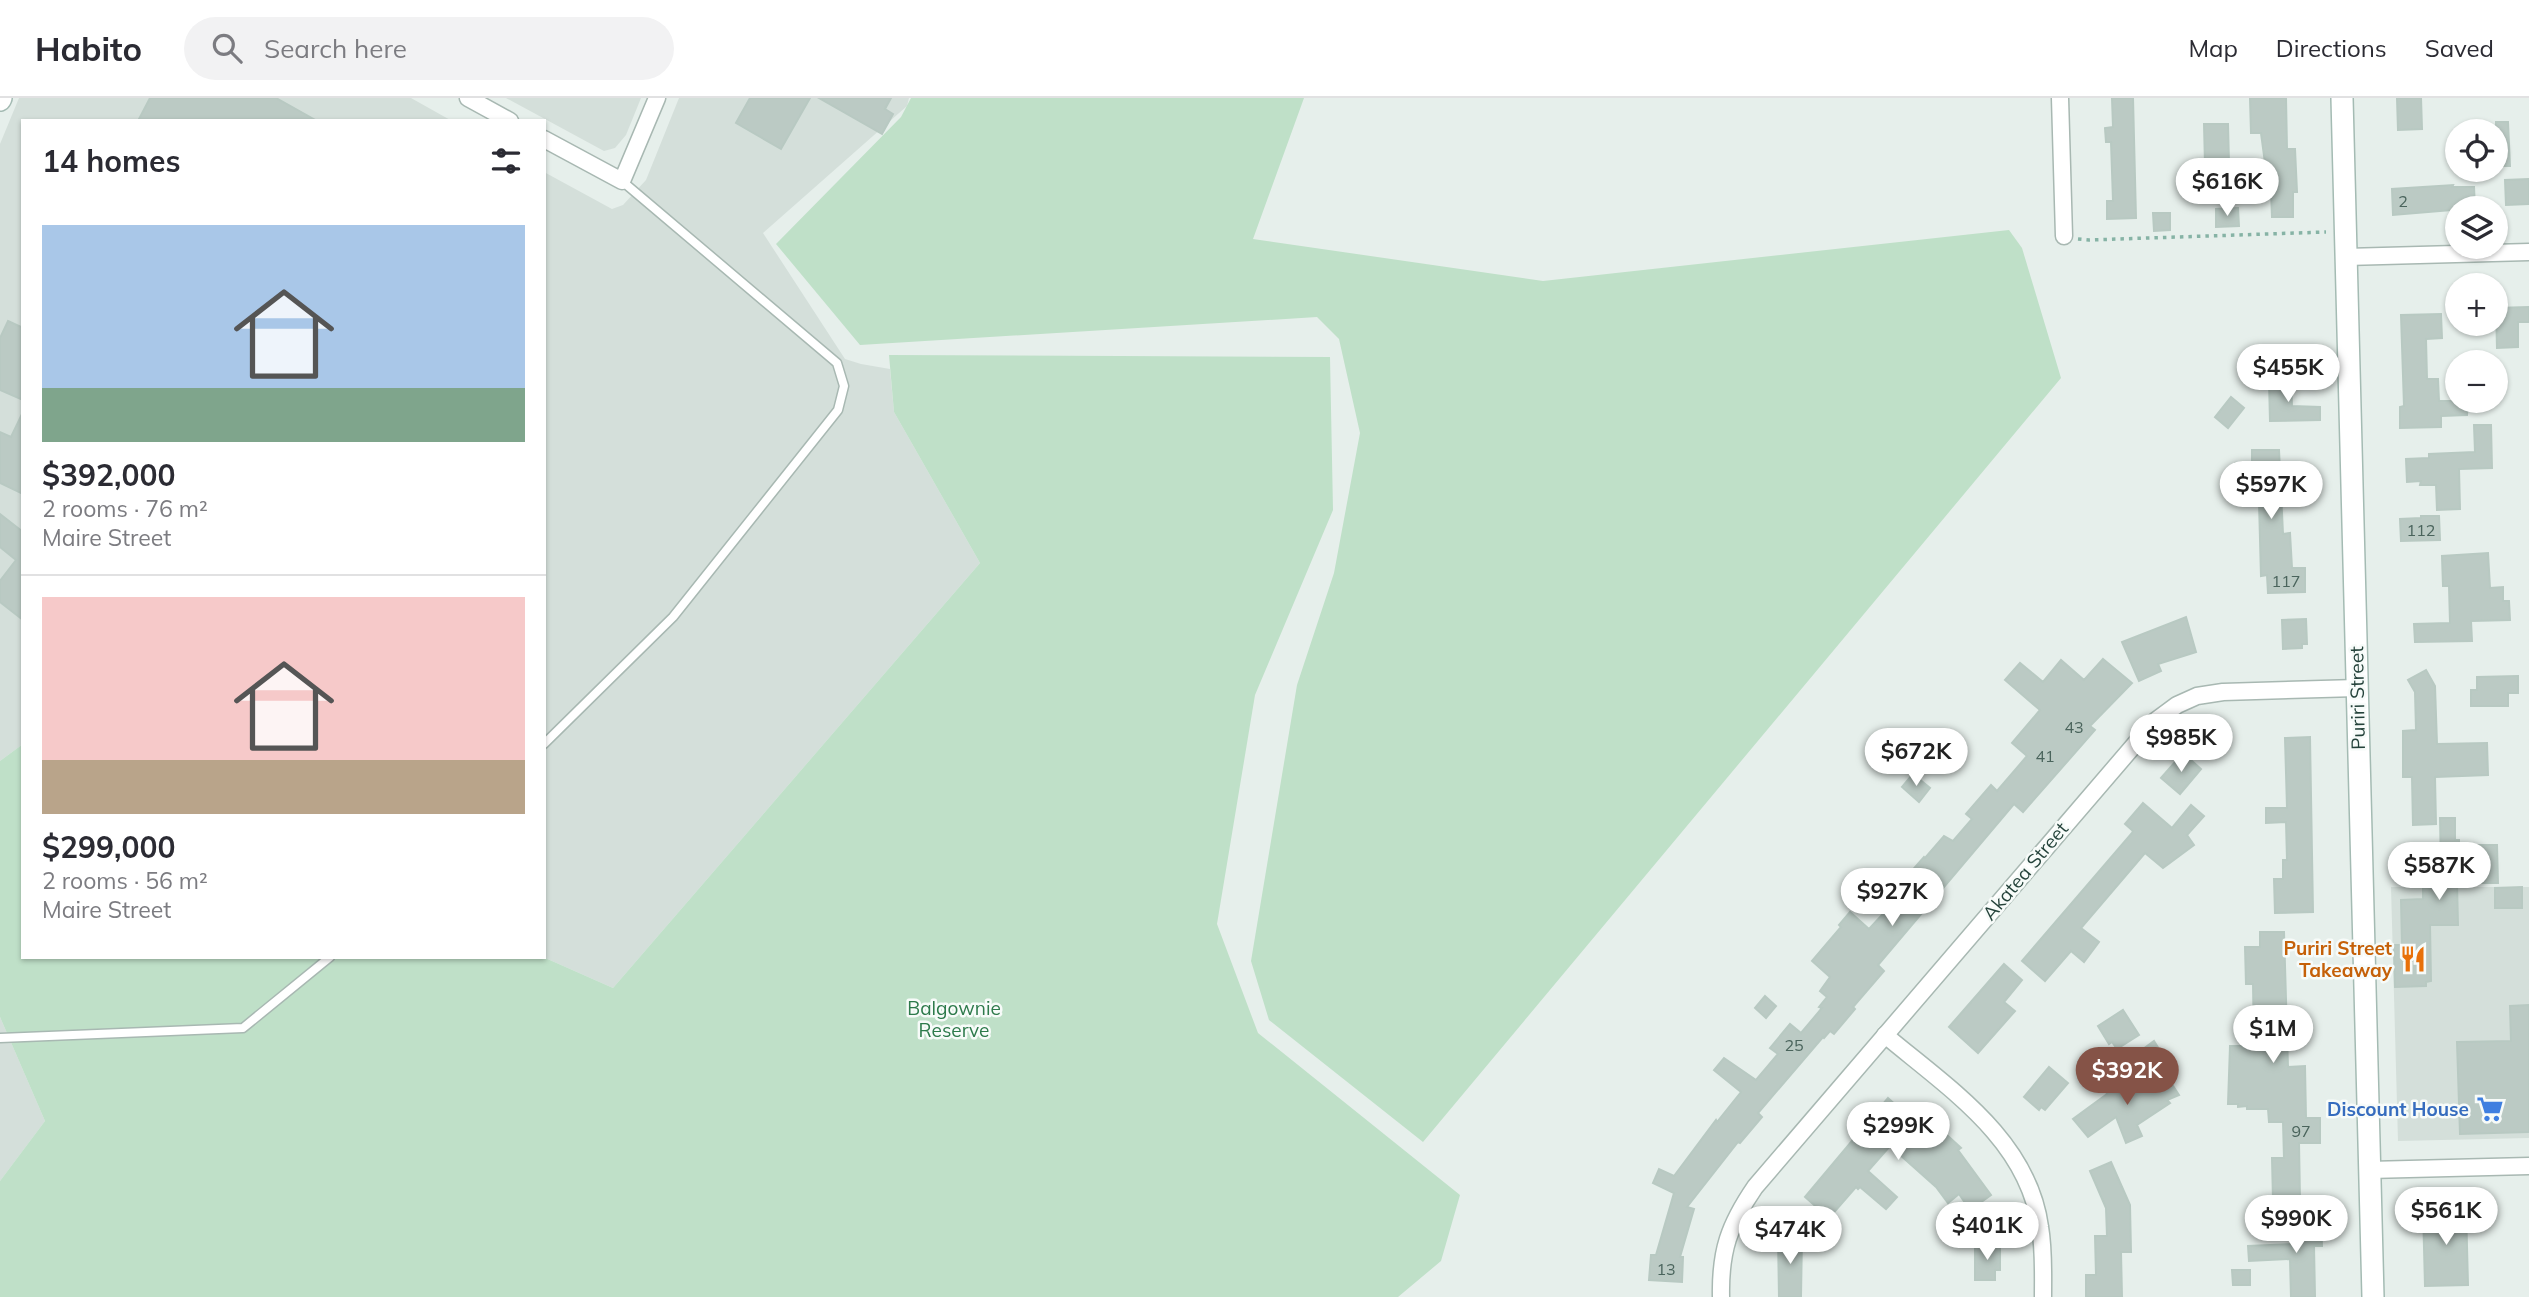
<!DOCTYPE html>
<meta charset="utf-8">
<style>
:root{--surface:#fff;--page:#f2f2f3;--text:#2b2b33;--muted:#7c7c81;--line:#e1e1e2;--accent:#855347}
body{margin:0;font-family:Mulish,sans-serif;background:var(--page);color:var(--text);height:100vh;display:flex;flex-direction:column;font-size:26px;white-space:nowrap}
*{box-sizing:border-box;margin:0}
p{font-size:23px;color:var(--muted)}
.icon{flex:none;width:38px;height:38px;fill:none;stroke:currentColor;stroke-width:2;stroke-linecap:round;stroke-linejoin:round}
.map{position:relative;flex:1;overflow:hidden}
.drawer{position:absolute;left:21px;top:21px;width:525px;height:840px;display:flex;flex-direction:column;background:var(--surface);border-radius:0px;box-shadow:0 2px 5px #0004}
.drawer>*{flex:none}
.fabs{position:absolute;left:2445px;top:21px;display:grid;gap:14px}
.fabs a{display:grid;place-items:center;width:63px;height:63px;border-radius:50%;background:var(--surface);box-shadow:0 2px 5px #0004;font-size:35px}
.price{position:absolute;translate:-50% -60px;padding:0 16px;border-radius:24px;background:#fff;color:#222;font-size:23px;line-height:46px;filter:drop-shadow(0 2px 4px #0008)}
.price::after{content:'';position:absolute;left:50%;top:42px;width:21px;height:16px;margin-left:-10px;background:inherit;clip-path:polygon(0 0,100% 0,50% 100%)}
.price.active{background:var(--accent);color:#fff}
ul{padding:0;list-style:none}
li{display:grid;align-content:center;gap:14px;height:371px;padding:0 21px}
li+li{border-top:2px solid var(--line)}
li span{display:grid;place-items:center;height:217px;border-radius:0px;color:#555}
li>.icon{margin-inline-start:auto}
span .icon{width:126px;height:126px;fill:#fffc;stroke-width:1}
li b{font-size:30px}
h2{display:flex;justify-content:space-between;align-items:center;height:84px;padding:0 21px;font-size:30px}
header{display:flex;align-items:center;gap:42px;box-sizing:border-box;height:98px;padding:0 35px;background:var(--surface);border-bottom:2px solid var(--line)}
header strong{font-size:33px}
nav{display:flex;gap:38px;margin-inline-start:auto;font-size:24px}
.search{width:490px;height:63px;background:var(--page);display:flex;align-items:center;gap:18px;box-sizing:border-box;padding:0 24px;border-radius:38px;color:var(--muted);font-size:26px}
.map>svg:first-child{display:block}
</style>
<header>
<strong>Habito</strong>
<div class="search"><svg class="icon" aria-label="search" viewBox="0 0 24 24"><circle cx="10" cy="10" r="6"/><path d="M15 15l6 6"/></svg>Search here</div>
<nav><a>Map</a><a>Directions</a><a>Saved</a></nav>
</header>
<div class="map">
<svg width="2529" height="1199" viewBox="0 0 2529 1199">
<rect width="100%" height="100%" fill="#e6efeb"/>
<!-- built -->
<g fill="#d4dfda">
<path d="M19 0H411L452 23H23V646L0 663V46Z"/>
<path d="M506 0H641L626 37 615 50 604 53Z"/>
<path d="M679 0H909L907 8 763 135 845 261 861 266 890 271 894 314 980 465 613 890 543 859 544 74 612 111 623 107 646 82Z"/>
<path d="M2391 789H2529V1040L2398 1043Z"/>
<path d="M0 919 45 1023 0 1083Z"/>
</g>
<!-- green -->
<g fill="#bfe0c8">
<path d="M911 0H1304L1253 141 1543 183 2009 132 2022 150 2061 280 1423 1044 1269 922 1251 863 1297 587 1334 475 1360 335 1339 241 1317 219 860 247 776 146 901 19Z"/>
<path d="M889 257 1330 259 1333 412 1255 597 1217 826 1258 935 1460 1097 1441 1163 1398 1199H0V1083L45 1023 0 919V663L23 646V859H543L613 890 980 465 894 314Z"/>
</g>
<!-- building -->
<g fill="#bbcac4" stroke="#b8c9c2" stroke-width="2">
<path d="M150 0H276L317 23H138Z"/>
<path d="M750 0H810L781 51 736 25Z"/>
<path d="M819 0H891L885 11 893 16 882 36Z"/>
<path d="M2112 0H2133L2136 120 2107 121V103H2113L2111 44H2106L2105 30 2113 29Z"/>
<path d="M2250 0H2286L2287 51H2295L2297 94H2293V119H2272L2270 65H2265L2261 35H2251Z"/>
<path d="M2397 0H2421L2422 31 2398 32Z"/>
<path d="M2496 24H2508L2510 68H2496Z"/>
<path d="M2204 26H2228L2229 66 2205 67Z"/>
<path d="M2529 81V106L2506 107 2505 82Z"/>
<path d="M2453 87 2452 89H2474L2475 110 2393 117 2392 91Z"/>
<path d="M2238 110 2239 128 2216 129V111Z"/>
<path d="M2153 115H2170V132L2154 133Z"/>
<path d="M2529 209V224H2518V249L2497 250 2496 210Z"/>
<path d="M2441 216 2442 240 2426 241 2427 281H2438L2439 303H2468L2467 317 2441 318V329L2400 330V309L2404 308 2401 217Z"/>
<path d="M8 223 23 230V302L0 292V240Z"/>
<path d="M2291 282 2292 308 2320 309V322L2270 323 2269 283Z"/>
<path d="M2231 299 2244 310 2228 330 2215 319Z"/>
<path d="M23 314V396L0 385V334L11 339Z"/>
<path d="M2474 327H2491L2492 370 2459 371 2460 411 2437 412 2436 387H2420L2421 383 2407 384 2406 361 2429 360V356L2475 354Z"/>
<path d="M2252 352H2279L2283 436 2290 435 2292 470H2305V494L2268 495 2267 477 2261 478 2259 404 2253 405V393L2235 394V365L2252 364Z"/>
<path d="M0 416 23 434V522L0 504V483L16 462 0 449Z"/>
<path d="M2421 418H2439L2440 442 2401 443 2400 421 2421 420Z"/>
<path d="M2488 455 2490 490 2503 489V503H2509L2510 522 2471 523 2472 543 2415 544 2414 526 2450 525 2449 488H2443L2442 458Z"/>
<path d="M2186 519 2196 554 2158 566 2161 573 2139 583 2122 544Z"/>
<path d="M2306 521 2307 546H2302V550L2283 551 2282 522Z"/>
<path d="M2103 561 2132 585 2090 628 2095 632 2023 714 2014 706 1878 867 1884 873 1853 909 1855 911 1834 936 1830 933 1824 940 1823 939 1758 1015 1762 1019 1740 1045 1738 1044 1687 1109 1694 1111 1680 1159H1683L1682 1184 1649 1182 1651 1157H1656L1674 1095 1653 1085 1659 1071 1674 1078 1716 1022 1717 1024 1741 994 1714 972 1724 960 1756 982 1778 956 1770 950 1790 926 1801 935 1822 910 1819 909 1827 899 1820 893 1830 879 1812 863 1841 829 1839 827 1850 814 1869 831 1909 788 1903 783 1924 759 1925 760 1944 738 1953 743 1972 721 1966 716 1991 687 1997 693 2027 658 2012 645 2040 612 2005 582 2020 565 2043 584 2061 562 2084 582Z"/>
<path d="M2426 572 2435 588 2437 646 2487 645 2488 677 2435 679 2436 726 2413 727 2412 679H2403V633L2416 632 2415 594 2408 582Z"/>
<path d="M2518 578V595H2508V608H2471V592H2477V579Z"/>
<path d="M2310 639 2313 814 2275 815 2274 781H2283V762H2287L2286 724 2266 725V710H2287L2285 640Z"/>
<path d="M2183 655 2201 671 2180 696 2161 680Z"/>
<path d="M1913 676 1930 690 1919 704 1902 689Z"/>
<path d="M2143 705 2172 730 2191 707 2204 718 2187 737 2194 747 2163 770 2145 755 2081 830 2099 844 2084 864 2071 853 2045 883 2022 863 2132 735 2133 733 2125 726Z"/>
<path d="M2440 720H2455V742H2459V747H2497L2498 785H2457L2458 827H2430L2431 883 2426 884V888L2395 889 2394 847H2402L2401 802 2423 801V769L2441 768Z"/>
<path d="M2522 789V810H2495V790Z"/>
<path d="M2260 834H2284L2288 969 2305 968 2306 1020H2320V1045H2299L2300 1102H2273L2272 1060H2284L2283 1024H2269L2268 1011H2247V1008L2238 1009V1006H2228L2230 948H2254L2253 886H2246L2245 849H2260Z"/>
<path d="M2004 866 2022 882 2004 904 2015 913 1978 955 1949 929Z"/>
<path d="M1765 898 1776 908 1766 920 1755 910Z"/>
<path d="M2529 907V1034L2460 1036 2457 944 2511 943 2510 908Z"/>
<path d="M2123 912 2139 937 2117 951 2112 944 2109 946 2098 928Z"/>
<path d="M2154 943 2164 959 2149 969 2139 954Z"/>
<path d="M2049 969 2068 985 2045 1012 2041 1009 2039 1012 2024 999Z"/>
<path d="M2164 974 2179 997 2167 1002 2170 1005 2137 1027 2142 1038 2126 1045 2116 1019 2088 1039 2073 1021 2107 996 2101 980 2106 977 2123 1001Z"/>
<path d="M1888 1000 1899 1010 1902 1006 1933 1033 1937 1028 1961 1050 1958 1052 1991 1097 1970 1112 1959 1096 1948 1105 1936 1089 1890 1048 1868 1073 1897 1099 1886 1111 1860 1089 1858 1091 1856 1089 1829 1120 1805 1099Z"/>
<path d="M2111 1064 2130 1107 2131 1154H2121L2122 1199H2086V1177H2096L2095 1138H2107L2106 1110 2090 1073Z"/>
<path d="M2469 1099 2489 1100V1115H2469Z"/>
<path d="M2466 1109 2468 1187 2425 1188 2423 1111Z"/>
<path d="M2291 1118H2312V1125H2321L2322 1148H2314L2315 1199H2291L2290 1161 2249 1163 2248 1148 2291 1146Z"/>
<path d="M1802 1138 1801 1199H1779L1778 1139Z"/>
<path d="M1975 1147H2000V1172H1995V1182H1975Z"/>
<path d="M2232 1172H2250V1187H2233Z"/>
</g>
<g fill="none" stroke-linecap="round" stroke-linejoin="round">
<!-- lane casing -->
<g stroke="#a8b8b2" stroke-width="11">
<g id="lane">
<path d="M544 646 673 519 838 312 844 288 837 265 622 83"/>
<path d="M0 940 243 930 330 859"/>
</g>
</g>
<!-- street casing -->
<g stroke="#a8b8b2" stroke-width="19">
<g id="street">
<path d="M468 0 510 23"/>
<path d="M2060 0 2064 138"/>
<path d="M544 41 622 83 657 0"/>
<path d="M2346 159 2529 154"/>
<path d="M1885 937C1948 990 2028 1041 2040 1129 2044 1152 2043 1176 2043 1199"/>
<path d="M2369 1072 2529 1068"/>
<path d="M1721 1199C1720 1153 1729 1127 1755 1089L2154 624 2177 607 2197 598 2223 594 2357 590"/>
</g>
</g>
<!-- secondary casing -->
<g stroke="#a4bbb3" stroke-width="24">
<g id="secondary">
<path d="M2342 0 2373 1199"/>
<path d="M0 2 1 0"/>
</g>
</g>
<!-- path -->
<path stroke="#86b3a5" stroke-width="3.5" stroke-dasharray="3.5 5" stroke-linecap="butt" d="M2078 141 2089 142 2326 134"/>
<!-- lane -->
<use href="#lane" stroke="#fff" stroke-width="8"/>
<!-- street -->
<use href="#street" stroke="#fff" stroke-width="16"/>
<!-- secondary -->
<use href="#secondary" stroke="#fff" stroke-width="21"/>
</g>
<!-- icons -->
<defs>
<g id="restaurant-bare" transform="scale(2.1)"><path d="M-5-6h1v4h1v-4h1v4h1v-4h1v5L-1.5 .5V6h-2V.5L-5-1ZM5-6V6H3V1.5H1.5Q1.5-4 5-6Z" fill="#e8710a" stroke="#f7fbf9" stroke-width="2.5" paint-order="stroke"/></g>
<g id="supermarket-bare" transform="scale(2.1)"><path d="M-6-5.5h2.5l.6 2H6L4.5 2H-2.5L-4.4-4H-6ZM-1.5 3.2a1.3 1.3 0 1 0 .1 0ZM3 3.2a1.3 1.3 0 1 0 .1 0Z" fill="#3f7fe0" stroke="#f7fbf9" stroke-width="2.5" paint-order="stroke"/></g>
</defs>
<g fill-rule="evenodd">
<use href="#restaurant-bare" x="2413" y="861"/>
<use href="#supermarket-bare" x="2490" y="1011"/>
</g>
<g text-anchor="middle" stroke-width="5" stroke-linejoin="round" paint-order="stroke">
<!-- number labels -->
<g font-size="16" fill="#4a645c">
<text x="2403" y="109">2</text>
<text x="2421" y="438">112</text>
<text x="2286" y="489">117</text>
<text x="2074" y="635">43</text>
<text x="2045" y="664">41</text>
<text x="1794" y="953">25</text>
<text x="2301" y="1039">97</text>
<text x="1666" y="1177">13</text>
</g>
<!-- street labels -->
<g font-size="19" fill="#24423a" stroke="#f7fbf9">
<text transform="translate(2357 600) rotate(-91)" y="7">Puriri Street</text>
<text transform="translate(2025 773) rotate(-50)" y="7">Akatea Street</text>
</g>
<!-- food labels -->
<g font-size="19" font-weight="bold" fill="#c56008" stroke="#f7fbf9" text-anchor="end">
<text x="2392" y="857">Puriri Street<tspan x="2392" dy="22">Takeaway</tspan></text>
</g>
<!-- park labels -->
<g font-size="19" fill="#2d7a4b" stroke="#f7fbf9">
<text x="954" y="917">Balgownie<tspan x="954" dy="22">Reserve</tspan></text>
</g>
<!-- shop labels -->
<g font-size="19" font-weight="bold" fill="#366cbe" stroke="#f7fbf9" text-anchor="end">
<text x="2469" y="1018">Discount House</text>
</g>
</g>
</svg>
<div class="fabs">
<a><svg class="icon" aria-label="locate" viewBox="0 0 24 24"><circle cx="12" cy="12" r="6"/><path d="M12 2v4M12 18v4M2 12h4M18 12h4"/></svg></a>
<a><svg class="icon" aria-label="layers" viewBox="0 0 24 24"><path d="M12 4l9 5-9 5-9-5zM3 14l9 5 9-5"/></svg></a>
<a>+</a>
<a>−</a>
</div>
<b class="price" style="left:2227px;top:120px">$616K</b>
<b class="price" style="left:2288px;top:306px">$455K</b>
<b class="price" style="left:2271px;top:423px">$597K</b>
<b class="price" style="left:2181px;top:676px">$985K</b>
<b class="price" style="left:1916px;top:690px">$672K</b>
<b class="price" style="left:2439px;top:804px">$587K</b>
<b class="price" style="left:1892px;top:830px">$927K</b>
<b class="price" style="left:2273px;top:967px">$1M</b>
<b class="price active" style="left:2127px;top:1009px">$392K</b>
<b class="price" style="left:1898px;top:1064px">$299K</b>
<b class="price" style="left:2446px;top:1149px">$561K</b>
<b class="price" style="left:2296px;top:1157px">$990K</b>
<b class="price" style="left:1987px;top:1164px">$401K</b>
<b class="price" style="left:1790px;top:1168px">$474K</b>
<section class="drawer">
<h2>14 homes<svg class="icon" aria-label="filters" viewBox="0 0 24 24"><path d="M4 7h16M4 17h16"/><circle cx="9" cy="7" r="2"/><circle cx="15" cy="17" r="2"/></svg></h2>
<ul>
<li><span style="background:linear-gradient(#a9c7e8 75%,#7fa58c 0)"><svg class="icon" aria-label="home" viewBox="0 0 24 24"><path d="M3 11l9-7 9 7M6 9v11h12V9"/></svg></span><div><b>$392,000</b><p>2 rooms · 76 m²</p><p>Maire Street</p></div></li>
<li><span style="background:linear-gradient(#f6c9c9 75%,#b9a48a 0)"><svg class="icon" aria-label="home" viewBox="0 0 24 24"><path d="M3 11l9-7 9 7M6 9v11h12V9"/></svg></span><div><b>$299,000</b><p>2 rooms · 56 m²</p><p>Maire Street</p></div></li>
</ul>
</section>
</div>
